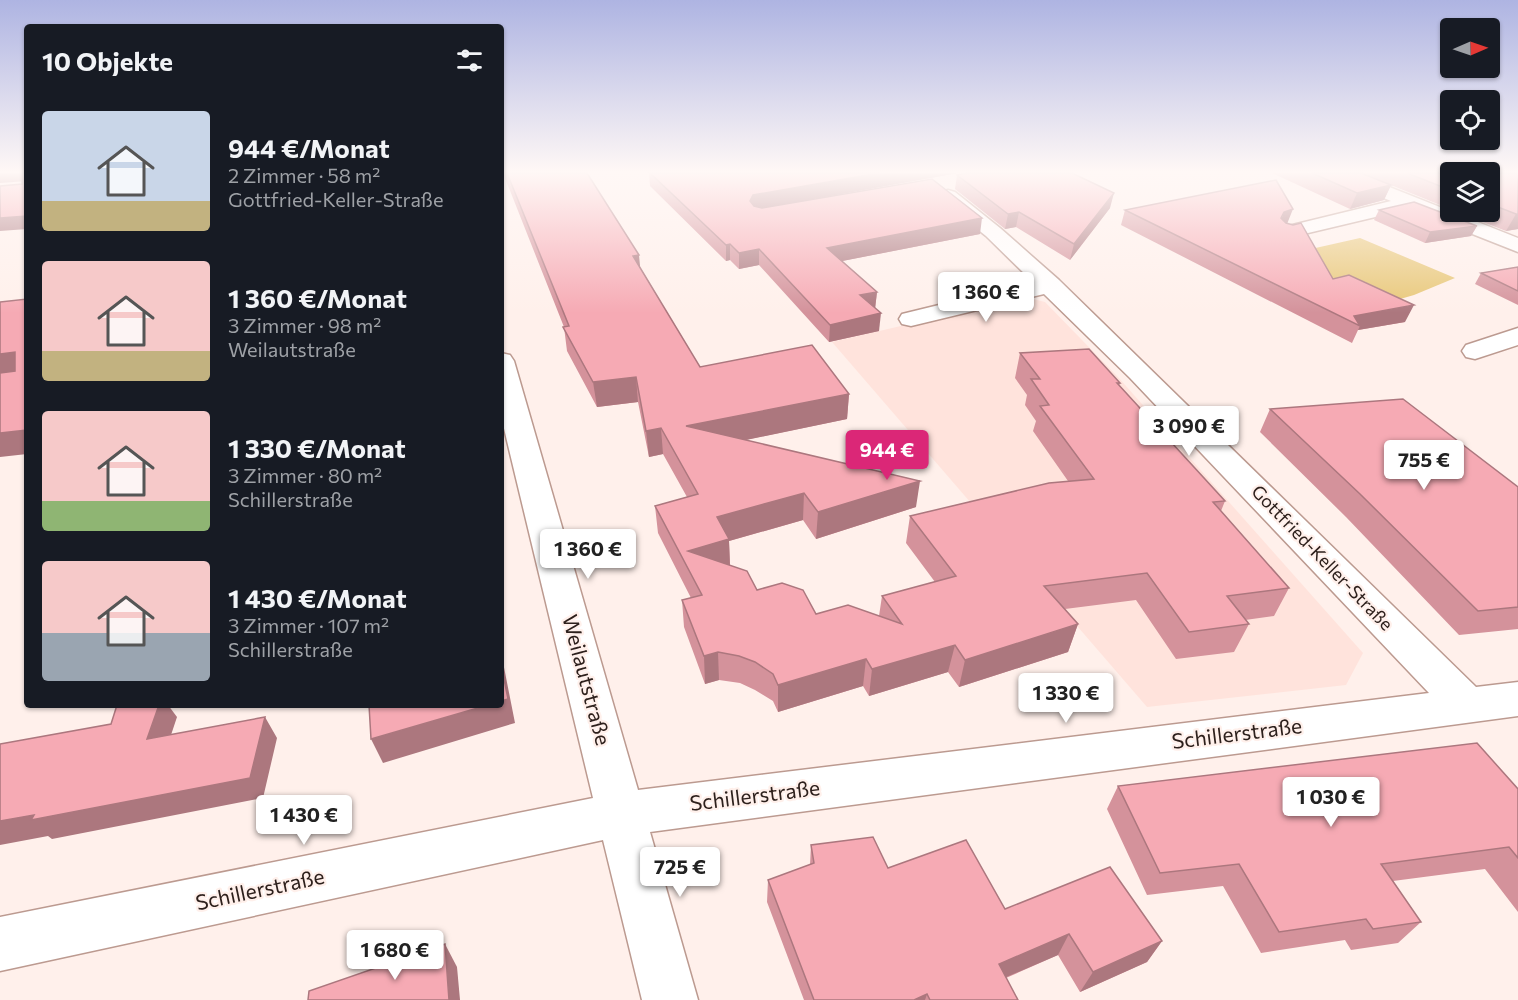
<!DOCTYPE html>
<html lang="de">
<meta charset="utf-8">
<style>
:root{--surface:#171b24;--page:#242831;--text:#f1f3f6;--muted:#9ea1a6;--accent:#db2777}
body{margin:0;font-family:Commissioner,sans-serif;background:var(--page);color:var(--text);height:100vh;display:flex;flex-direction:column;font-size:22px;white-space:nowrap}
*{box-sizing:border-box;margin:0}
p{font-size:20px;color:var(--muted)}
.icon{flex:none;width:33px;height:33px;fill:none;stroke:currentColor;stroke-width:2;stroke-linecap:round;stroke-linejoin:round}
.map{position:relative;flex:1;overflow:hidden}
.drawer{position:absolute;left:24px;top:24px;width:480px;height:684px;display:flex;flex-direction:column;background:var(--surface);border-radius:6px;box-shadow:0 2px 4px #0004}
.drawer>*{flex:none}
.needle{width:39px;rotate:88deg}
.buttons{position:absolute;left:1440px;top:18px;display:grid;gap:12px}
.buttons a{display:grid;place-items:center;width:60px;height:60px;border-radius:6px;background:var(--surface);box-shadow:0 2px 4px #0004;font-size:30px}
.price{position:absolute;translate:-50% -51px;padding:0 14px;border-radius:6px;background:#fff;color:#222;font-size:20px;line-height:39px;filter:drop-shadow(0 2px 3px #0008)}
.price::after{content:'';position:absolute;left:50%;top:36px;width:18px;height:14px;margin-left:-9px;background:inherit;clip-path:polygon(0 0,100% 0,50% 100%)}
.price.selected{background:var(--accent);color:#fff}
ul{padding:0;list-style:none}
li{display:flex;align-items:center;gap:18px;height:150px;padding:0 18px}
li span{display:grid;place-items:center;flex:none;width:168px;height:120px;border-radius:6px;color:#555}
li>.icon{margin-inline-start:auto}
span .icon{width:72px;height:72px;fill:#fffc;stroke-width:1}
li b{font-size:26px}
h2{display:flex;justify-content:space-between;align-items:center;height:72px;padding:0 18px;font-size:26px}
.map>svg:first-child{display:block}
</style>
<div class="map">
<svg width="1518" height="1000" viewBox="0 0 1518 1000">
<rect width="100%" height="100%" fill="#fff0eb"/>
<!-- built -->
<path fill="#ffe3dc" d="M1025 297 1045 302 1118 377 1363 653 1346 685 1147 707 832 342Z"/>
<!-- green -->
<path fill="#e8c777" d="M1360 238 1455 278 1414 295 1376 306 1271 258Z"/>
<g fill="none" stroke-linecap="round" stroke-linejoin="round">
<!-- minor casing -->
<g stroke="#bc9a90" stroke-width="3">
<g id="minor">
<path d="M1329 173H1354L1518 238V252L1409 209 1287 238 1280 236 1277 232 1280 228 1391 201 1332 177Z"/>
<path d="M948 190 955 192 1000 228 1059 280 1476 687 1518 682V716L650 832 698 1000H642L603 840 0 971V917L593 798 501 416V353L510 355 514 361 638 790 1429 693 1130 378 1044 294 911 326 902 324 899 319 902 314 1033 282 986 236 941 200 938 196 941 192Z"/>
<path d="M1518 328V345L1475 359 1466 357 1462 351 1466 345Z"/>
</g>
</g>
<!-- minor -->
<use href="#minor" fill="#fff" fill-rule="evenodd"/>
</g>
<!-- wall -->
<g fill="#d4929b">
<path d="M503 173H587L640 267 700 367 849 394 847 419 745 440 916 507 816 539 803 520 729 541 730 565 757 590 816 614 879 616 882 596 935 582 906 543 910 516 1068 481 1033 431 1036 421 1025 405 1027 395 1015 378 1020 353 1120 383 1119 386 1225 501 1221 511 1289 588 1274 616 1245 620 1249 624 1234 652 1176 659 1136 600 1065 609 1078 624 1068 652 959 687 948 672 869 696 863 686 778 712 773 701 755 690 740 683 719 680 705 684 684 627 682 600 691 598 658 533 655 506 687 497 663 454 649 457 638 402 597 407 567 351 564 327Z"/>
<path d="M649 173H958L766 207 980 234 842 261 877 292 875 308 879 331 829 342 759 265 739 269 730 260 726 261 650 186Z"/>
<path d="M1272 173H1450V209L1391 185 1384 200 1350 209Z"/>
<path d="M1490 173H1518V229L1506 231 1457 212H1490Z"/>
<path d="M957 175 1110 208 1070 260 1016 227 1005 229 955 189Z"/>
<path d="M1125 210 1287 223 1333 279 1405 322 1358 330 1352 343 1121 225Z"/>
<path d="M1379 210 1477 226 1471 236 1425 243 1374 220Z"/>
<path d="M1518 267V305L1475 284 1481 273Z"/>
<path d="M1270 409 1518 487V629L1459 635 1346 517 1260 432Z"/>
<path d="M1118 786 1518 789V912L1485 869 1393 881 1421 922 1398 943 1351 950 1345 940 1261 953 1223 886 1147 895 1107 809Z"/>
<path d="M811 845 888 868 1005 909 1162 941 1147 962 1080 992 1058 955 1006 978 1018 1000H804L767 902 768 880 810 865Z"/>
</g>
<!-- shaded-wall -->
<g fill="#ac777e">
<path d="M0 173H24L27 181 0 183Z"/>
<path d="M879 173H958L753 210 750 201 753 195Z"/>
<path d="M1391 185 1384 200 1350 209 1357 193Z"/>
<path d="M1114 193 1110 208 1070 260 1074 244Z"/>
<path d="M1293 209 1287 224 1278 227 1284 212Z"/>
<path d="M1019 212 1016 227 1005 229 1008 214Z"/>
<path d="M1516 214H1518V229L1506 231Z"/>
<path d="M27 216V229L0 231V218Z"/>
<path d="M982 218 980 234 827 264V248Z"/>
<path d="M1477 226 1471 236 1425 243 1430 232Z"/>
<path d="M730 244V260L726 261V245Z"/>
<path d="M759 249V265L739 269V253Z"/>
<path d="M639 255 641 277 633 256Z"/>
<path d="M877 292 875 309 860 295Z"/>
<path d="M1414 305 1405 322 1358 330 1360 326 1354 316Z"/>
<path d="M881 313 879 331 829 342 830 325Z"/>
<path d="M15 352 27 371 0 376V354Z"/>
<path d="M636 377 638 402 597 407 593 382Z"/>
<path d="M849 394 847 419 688 452 686 426Z"/>
<path d="M661 428 663 454 649 457 646 431Z"/>
<path d="M27 430V454L0 457V433Z"/>
<path d="M920 481 916 507 816 539 818 512Z"/>
<path d="M804 493 803 520 729 541 730 566 688 551 717 517Z"/>
<path d="M1078 624 1068 652 959 687 965 660Z"/>
<path d="M955 645 948 672 869 696 872 669Z"/>
<path d="M501 652 515 723 383 763 371 739 488 705H501Z"/>
<path d="M718 652 719 680 705 684 704 656Z"/>
<path d="M866 659 863 686 778 712V685Z"/>
<path d="M159 705H168L177 717 163 759 147 739Z"/>
<path d="M265 717 277 738 263 798 52 839 48 836 0 845V821Z"/>
<path d="M1069 934 1058 955 990 984 999 964Z"/>
<path d="M1162 941 1147 962 1080 992 1093 972Z"/>
<path d="M445 944 457 967 460 1000H449Z"/>
<path d="M927 994 925 1000H914Z"/>
</g>
<!-- building -->
<g fill="#f6aab4" stroke="#ac777e" stroke-width="1.5">
<path d="M22 173H27V216L0 218V186L22 184Z"/>
<path d="M507 173H587L639 255 633 256 700 367 812 345 849 394 686 426 920 481 818 512 804 493 717 517 729 539 688 551 747 571 757 590 782 583 803 590 816 614 848 605 902 624 882 596 956 576 910 516 1049 483 1094 479 1040 406 1049 405 1031 379H1040L1020 353 1089 349 1120 383H1117L1225 501 1213 502 1289 588 1227 596 1249 624 1189 632 1147 573 1044 586 1078 624 965 660 955 645 872 669 866 659 778 685 773 674 755 662 739 656 718 652 704 656 682 600 702 595 655 506 698 494 661 428 646 431 636 377 593 382 563 327 569 326Z"/>
<path d="M650 173H879L753 195 750 201 754 206 762 208 932 179 982 218 827 248 877 292 860 295 881 313 830 325 759 249 739 253 730 244 726 245Z"/>
<path d="M968 173H1072L1114 193 1074 244 1019 212 1008 214 957 175Z"/>
<path d="M1312 173H1361L1391 185 1357 193Z"/>
<path d="M1407 173H1450V190Z"/>
<path d="M1490 173H1518V214H1516L1490 204Z"/>
<path d="M1276 180 1293 209 1284 212 1281 218 1286 223 1293 225 1301 223 1333 279 1349 275 1414 305 1354 316 1360 326 1125 210Z"/>
<path d="M1414 202 1477 226 1430 232 1379 210Z"/>
<path d="M1518 267V291L1481 273Z"/>
<path d="M27 299V430L0 433V373L15 371V352L0 354V302Z"/>
<path d="M1403 399 1518 487V607L1478 611 1360 494 1270 409Z"/>
<path d="M501 664 508 699 501 701Z"/>
<path d="M117 705H159L147 739 265 717 250 778 31 820 34 815 0 821V744L111 724Z"/>
<path d="M369 705H488L371 739Z"/>
<path d="M1477 743 1518 789V858L1509 847 1381 864 1421 922 1373 929 1366 919 1279 932 1239 864 1160 873 1118 786Z"/>
<path d="M873 837 888 868 966 840 1005 909 1110 867 1162 941 1093 972 1069 934 999 964 1018 1000H930L927 994 914 1000H814L768 880 814 863 811 845Z"/>
<path d="M445 944 449 1000H308L309 991Z"/>
</g>
<!-- sky -->
<linearGradient id="sky" x2="0" y2="1"><stop stop-color="#aeb4e2"/><stop offset="0.55" stop-color="#fff8f6"/><stop offset="1" stop-color="#fff8f6" stop-opacity="0"/></linearGradient>
<rect width="1518" height="313" fill="url(#sky)"/>
<g text-anchor="middle" stroke-width="4.5" stroke-linejoin="round" paint-order="stroke">
<!-- street labels -->
<g font-size="18" fill="#2d201c" stroke="#fff0eb">
<text transform="translate(1322 558) rotate(46)" y="6">Gottfried-Keller-Straße</text>
</g>
<!-- near-street labels -->
<g font-size="21" fill="#2d201c" stroke="#fff0eb">
<text transform="translate(586 680) rotate(75)" y="7">Weilautstraße</text>
<text transform="translate(1237 734) rotate(-7)" y="7">Schillerstraße</text>
<text transform="translate(755 796) rotate(-7)" y="7">Schillerstraße</text>
<text transform="translate(260 890) rotate(-12)" y="7">Schillerstraße</text>
</g>
</g>
</svg>
<div class="buttons">
<a><svg class="needle" viewBox="-14 -14 28 28"><path d="M0-13l5 13h-10z" fill="#e53935"/><path d="M0 13l5-13h-10z" fill="#9ea1a6"/></svg></a>
<a><svg class="icon" aria-label="locate" viewBox="0 0 24 24"><circle cx="12" cy="12" r="6"/><path d="M12 2v4M12 18v4M2 12h4M18 12h4"/></svg></a>
<a><svg class="icon" aria-label="layers" viewBox="0 0 24 24"><path d="M12 4l9 5-9 5-9-5zM3 14l9 5 9-5"/></svg></a>
</div>
<b class="price" style="left:986px;top:323px">1 360 €</b>
<b class="price" style="left:1189px;top:457px">3 090 €</b>
<b class="price selected" style="left:887px;top:481px">944 €</b>
<b class="price" style="left:1424px;top:491px">755 €</b>
<b class="price" style="left:588px;top:580px">1 360 €</b>
<b class="price" style="left:1066px;top:724px">1 330 €</b>
<b class="price" style="left:1331px;top:828px">1 030 €</b>
<b class="price" style="left:304px;top:846px">1 430 €</b>
<b class="price" style="left:680px;top:898px">725 €</b>
<b class="price" style="left:395px;top:981px">1 680 €</b>
<section class="drawer">
<h2>10 Objekte<svg class="icon" aria-label="filters" viewBox="0 0 24 24"><path d="M4 7h16M4 17h16"/><circle cx="9" cy="7" r="2"/><circle cx="15" cy="17" r="2"/></svg></h2>
<ul>
<li><span style="background:linear-gradient(#c9d6e8 75%,#c2b280 0)"><svg class="icon" aria-label="home" viewBox="0 0 24 24"><path d="M3 11l9-7 9 7M6 9v11h12V9"/></svg></span><div><b>944 €/Monat</b><p>2 Zimmer · 58 m²</p><p>Gottfried-Keller-Straße</p></div></li>
<li><span style="background:linear-gradient(#f6c9c9 75%,#c2b280 0)"><svg class="icon" aria-label="home" viewBox="0 0 24 24"><path d="M3 11l9-7 9 7M6 9v11h12V9"/></svg></span><div><b>1 360 €/Monat</b><p>3 Zimmer · 98 m²</p><p>Weilautstraße</p></div></li>
<li><span style="background:linear-gradient(#f6c9c9 75%,#8fb573 0)"><svg class="icon" aria-label="home" viewBox="0 0 24 24"><path d="M3 11l9-7 9 7M6 9v11h12V9"/></svg></span><div><b>1 330 €/Monat</b><p>3 Zimmer · 80 m²</p><p>Schillerstraße</p></div></li>
<li><span style="background:linear-gradient(#f6c9c9 60%,#9aa5b1 0)"><svg class="icon" aria-label="home" viewBox="0 0 24 24"><path d="M3 11l9-7 9 7M6 9v11h12V9"/></svg></span><div><b>1 430 €/Monat</b><p>3 Zimmer · 107 m²</p><p>Schillerstraße</p></div></li>
</ul>
</section>
</div>
